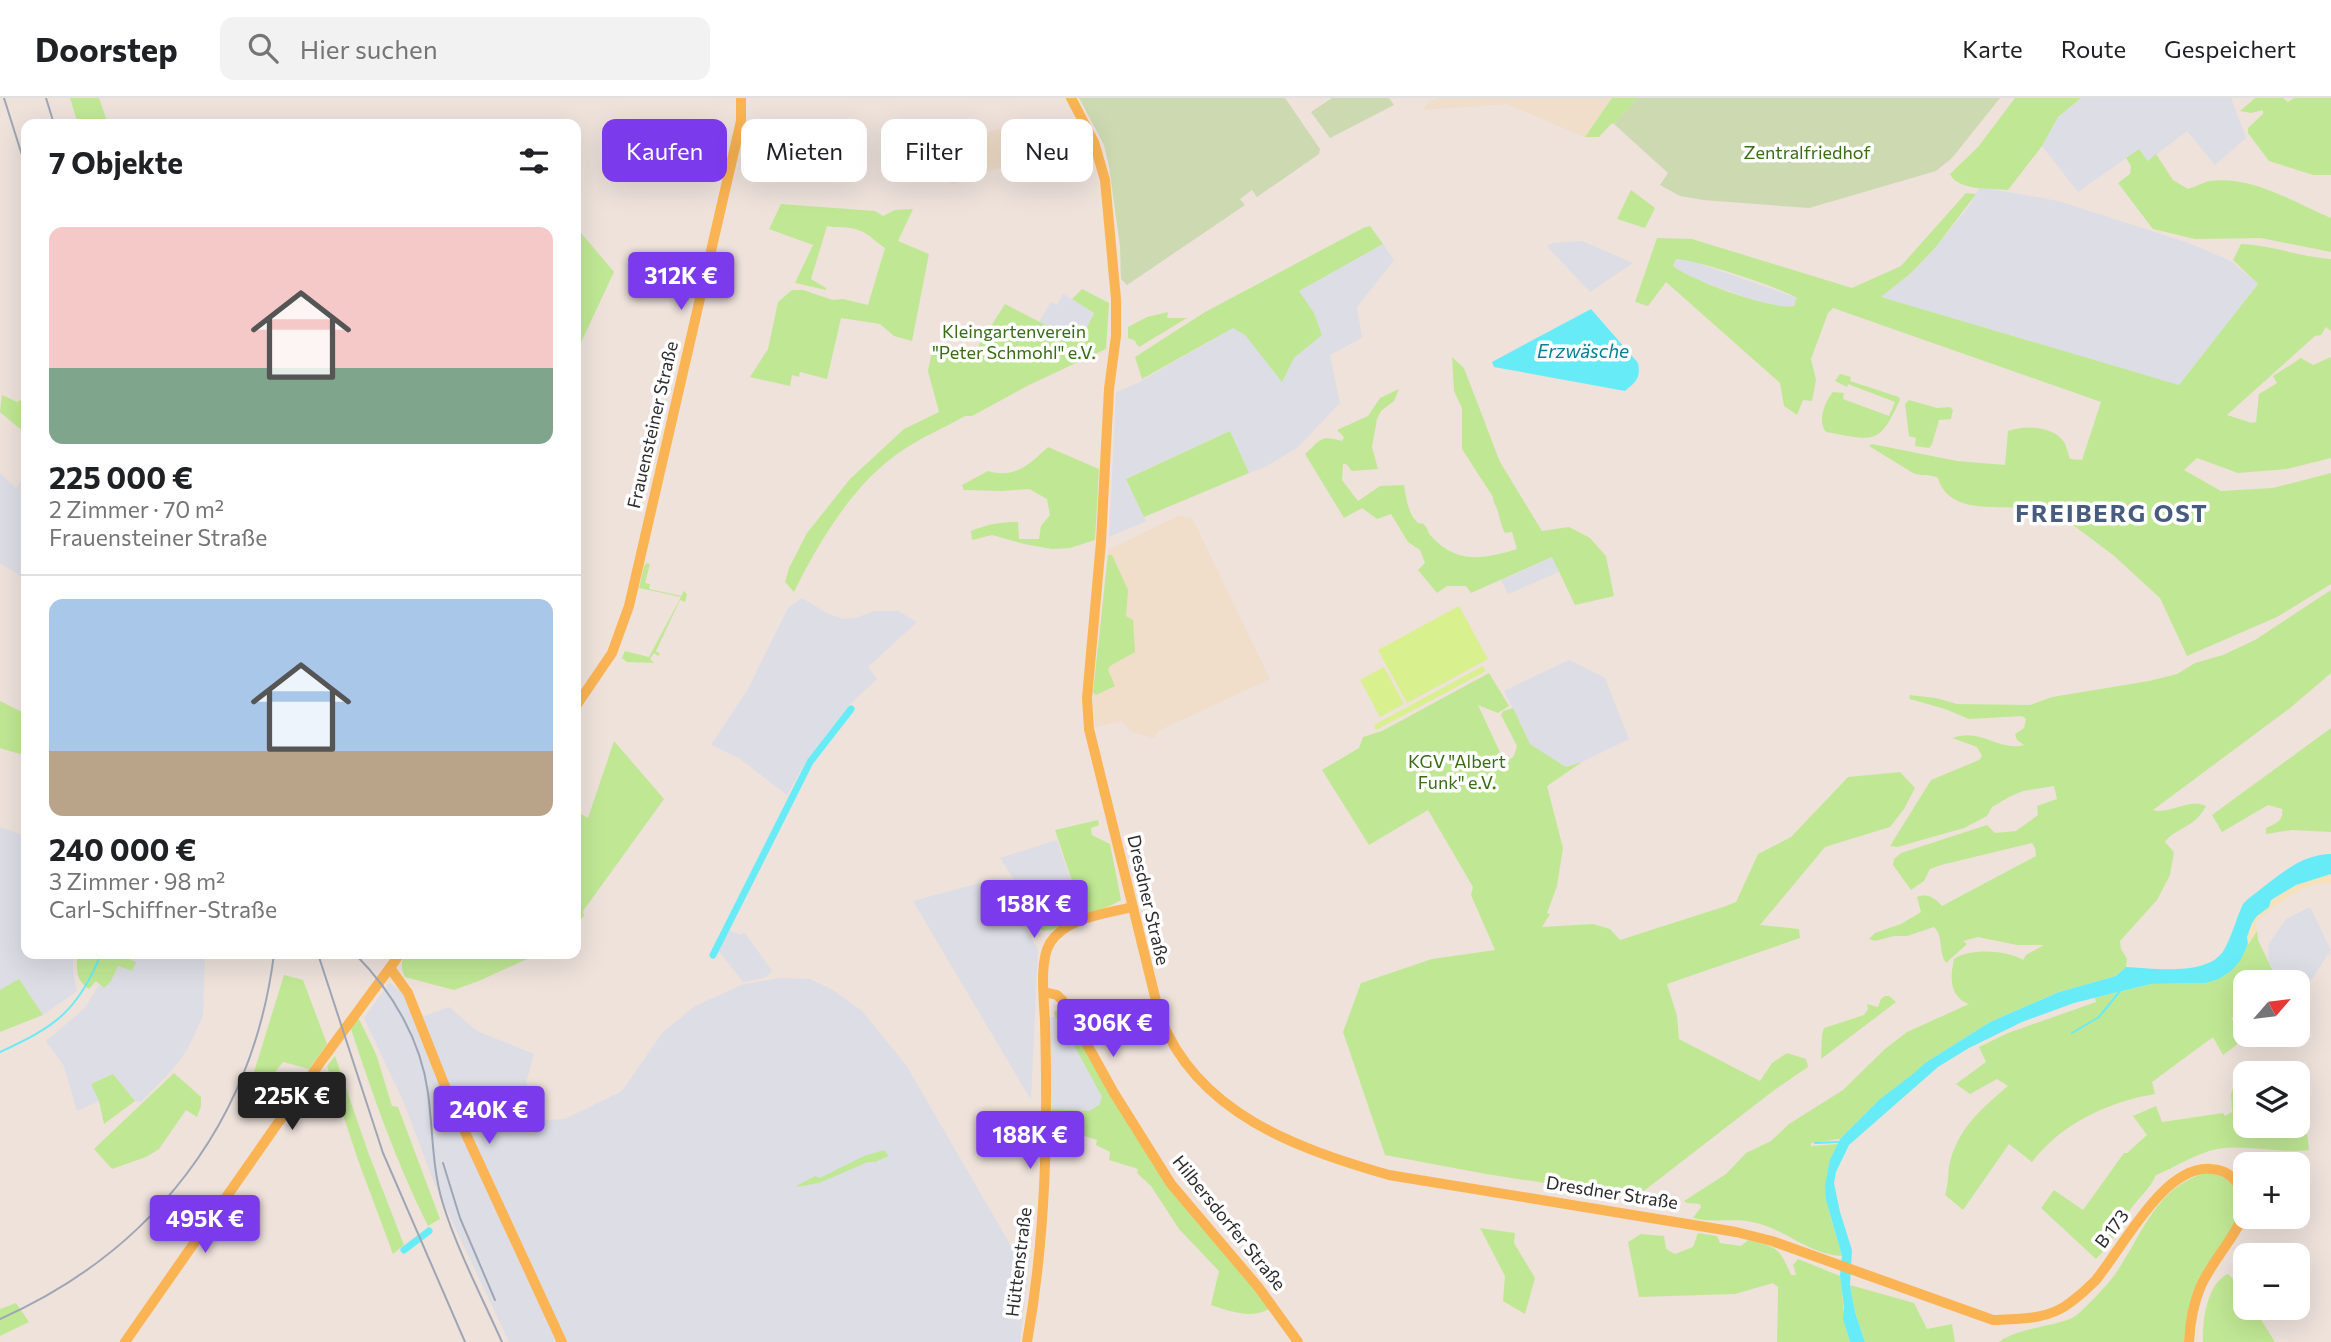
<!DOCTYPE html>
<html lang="de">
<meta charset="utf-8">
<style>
:root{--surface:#fff;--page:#f2f2f2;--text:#202124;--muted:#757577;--line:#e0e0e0;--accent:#7c3aed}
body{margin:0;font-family:Commissioner,sans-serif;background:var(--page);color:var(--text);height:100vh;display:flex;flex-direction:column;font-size:26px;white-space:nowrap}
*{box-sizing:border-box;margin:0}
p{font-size:23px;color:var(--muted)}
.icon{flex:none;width:38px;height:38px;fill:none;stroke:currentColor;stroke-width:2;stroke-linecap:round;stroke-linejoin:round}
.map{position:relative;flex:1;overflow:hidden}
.sheet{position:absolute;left:21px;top:21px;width:560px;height:840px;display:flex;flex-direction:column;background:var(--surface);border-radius:14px;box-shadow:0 7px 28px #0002}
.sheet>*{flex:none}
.guide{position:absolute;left:602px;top:21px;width:665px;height:63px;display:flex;gap:14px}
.needle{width:46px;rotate:62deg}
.buttons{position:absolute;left:2233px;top:872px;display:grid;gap:14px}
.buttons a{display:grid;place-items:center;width:77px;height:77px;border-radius:14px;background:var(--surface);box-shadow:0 7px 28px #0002;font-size:35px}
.price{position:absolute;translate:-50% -60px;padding:0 16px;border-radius:7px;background:var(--accent);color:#fff;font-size:23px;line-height:46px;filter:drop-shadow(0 2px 4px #0008)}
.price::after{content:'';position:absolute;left:50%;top:42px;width:21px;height:16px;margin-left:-10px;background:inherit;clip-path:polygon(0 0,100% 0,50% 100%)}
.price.active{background:#222;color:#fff}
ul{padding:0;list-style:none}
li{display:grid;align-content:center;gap:14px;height:371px;padding:0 28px}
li+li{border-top:2px solid var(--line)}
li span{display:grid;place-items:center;height:217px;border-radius:14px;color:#555}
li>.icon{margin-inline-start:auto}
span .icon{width:126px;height:126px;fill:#fffc;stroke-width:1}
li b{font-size:30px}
h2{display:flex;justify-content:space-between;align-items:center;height:84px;padding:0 28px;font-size:30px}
.pill{padding:0 24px;border-radius:14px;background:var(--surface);box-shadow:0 7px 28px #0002;font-size:24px;line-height:63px}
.pill.active{background:var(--accent);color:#fff}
header{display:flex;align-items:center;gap:42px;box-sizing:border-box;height:98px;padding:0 35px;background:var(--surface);border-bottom:2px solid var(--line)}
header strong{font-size:33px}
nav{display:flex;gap:38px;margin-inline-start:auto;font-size:24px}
.search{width:490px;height:63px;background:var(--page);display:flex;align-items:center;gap:18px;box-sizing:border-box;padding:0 24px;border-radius:14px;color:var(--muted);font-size:26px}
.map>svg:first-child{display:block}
</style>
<header>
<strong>Doorstep</strong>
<div class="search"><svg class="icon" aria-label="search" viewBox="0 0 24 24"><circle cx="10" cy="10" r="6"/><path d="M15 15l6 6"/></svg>Hier suchen</div>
<nav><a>Karte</a><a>Route</a><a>Gespeichert</a></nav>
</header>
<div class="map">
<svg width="2331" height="1244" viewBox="0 0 2331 1244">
<rect width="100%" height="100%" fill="#eee2db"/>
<!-- industrial -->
<g fill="#dddde5">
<path d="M2081 0H2231L2246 40 2215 67 2187 33 2148 63 2139 51 2078 94 2042 48 2058 19Z"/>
<path d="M1980 89 2058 103 2186 144 2231 163 2258 186 2179 287 1880 199 1911 175 1935 150 1969 108Z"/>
<path d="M1582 143 1633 165 1590 194 1547 148 1553 145Z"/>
<path d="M1383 146 1394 162 1357 209 1362 240 1330 257 1340 305 1297 350 1263 370 1249 375 1230 333 1127 380 1146 423 1109 439 1116 294 1136 286 1233 230 1245 236 1282 283 1294 260 1322 237 1314 215 1299 193Z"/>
<path d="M1676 161H1686L1797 200 1794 208 1784 210 1759 204 1684 177 1673 168Z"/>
<path d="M1063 196 1094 214 1082 239 1075 242 1039 224 1051 204 1057 207Z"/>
<path d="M0 375 16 390 26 377V484L15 474 0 466Z"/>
<path d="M1553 459 1559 474 1508 496 1501 482Z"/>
<path d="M802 500 828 516 844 521 856 520 874 513H898L917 524 868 569 877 581 848 608 806 663 787 697 739 660 711 647 748 591 788 510Z"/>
<path d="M1569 562 1605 580 1629 641 1582 664 1566 669 1530 646 1504 593Z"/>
<path d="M0 729 26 738V856H73V875L77 893 43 917 19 882 0 892Z"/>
<path d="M1057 742 1071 783 1023 796 1000 760Z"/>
<path d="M995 781 1038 851 1031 1002 913 803Z"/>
<path d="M2310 809 2331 852 2304 893 2303 906 2298 911V884H2278L2269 864 2268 847 2286 821Z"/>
<path d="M729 832 741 837 744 834 772 873 764 880 743 884 718 852Z"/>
<path d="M123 856H205L203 918 187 952 173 971 141 1004 135 1003 113 976 99 1003 77 1013 64 968 46 943 85 910 99 887 104 889 111 883 118 868 131 873 122 858Z"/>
<path d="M780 880 810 881 833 892 862 913 906 967 1014 1153 1030 1158 1020 1244H509L435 1087 404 1005 364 920 389 885 403 894 409 907 424 918 449 909 477 933 534 956 526 985 545 1022 565 1021 622 993 663 934 695 908 744 886Z"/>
<path d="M1050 919H1055L1061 923 1102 999 1099 1007 1095 1011 1089 1013 1052 1011Z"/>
</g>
<!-- education -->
<g fill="#f0ddca">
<path d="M1439 0H1612L1585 39 1506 6 1422 12 1430 3Z"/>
<path d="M1004 29 1016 64 951 87 946 73 951 69 946 55 964 49 962 43Z"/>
<path d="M1181 417 1187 420 1191 418 1270 581 1158 633 1154 640 1132 634 1122 623 1095 629 1093 600 1108 452Z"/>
</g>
<!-- green -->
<g fill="#c0e894" fill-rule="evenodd">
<path d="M70 0H99L108 26H78Z"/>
<path d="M1612 0H1638L1615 25 1611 26 1599 39H1585Z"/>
<path d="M2015 0H2081L2058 19 2042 48 2008 92C1991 90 1958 93 1950 76L1978 49Z"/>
<path d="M2255 0H2283L2288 4 2294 0H2331V77H2313L2269 63 2248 35V30L2263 16V12L2251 15 2240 13Z"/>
<path d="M2139 51 2148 63 2156 56 2173 82 2188 91C2195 89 2202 85 2209 83 2252 77 2293 104 2331 120V154L2261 140 2195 141 2153 131 2118 85 2130 76 2131 68 2126 60Z"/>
<path d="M1631 92 1655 110 1645 130 1617 121Z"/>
<path d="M1966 95 1976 96 1935 150 1911 175 1881 199 2179 287 2258 186 2233 162 2241 146C2272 147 2300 159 2331 161V233L2326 229 2321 237 2315 238 2227 317 2252 325 2256 324 2259 296 2277 285 2273 278 2301 260 2313 267 2331 259V360L2287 371 2238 375 2197 360 2184 372 2221 393 2273 390 2331 375V486L2277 519 2187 558 2160 500 2113 457 2069 424 2018 414V410C1989 408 1948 414 1938 380 1929 375 1922 379 1913 375L1869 348 1872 346 1957 363 2005 367 2008 333C2025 327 2054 328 2064 344 2067 349 2068 356 2070 361L2082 362 2101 304 1833 210 1828 215 1811 261 1816 282 1812 303 1803 302 1797 317 1784 308 1780 285 1666 184 1648 208 1635 204 1657 140 1692 141 1852 190 1901 168ZM1676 161C1697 162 1779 189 1797 200L1794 208C1774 213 1690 182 1673 168Z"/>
<path d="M781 106 875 113 883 118 895 112 913 111 898 143 929 156 912 243 894 238 880 226 841 220 827 281 800 274 799 279 792 277 790 288 750 279 768 251 778 204 792 192H803L833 202 843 201 868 207 885 150C877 145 870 137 861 133 846 127 839 131 827 128L811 181 826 190V192L795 185 813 147 769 131Z"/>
<path d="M1370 128 1383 146 1299 193 1314 215 1322 237 1294 260 1282 284 1245 237 1233 230 1142 281 1135 259 1205 214 1363 130Z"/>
<path d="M576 129 614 174 576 255Z"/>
<path d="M1082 191 1109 205 1106 251 1027 288 972 318H965C944 330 920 340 900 354 854 385 818 445 794 494L785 484 789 470 807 435 850 381 904 331 939 314 928 273 932 253 954 261H970L1005 206 1075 242 1082 239 1094 215 1072 201Z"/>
<path d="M1168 214 1167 220H1187L1139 249 1134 242 1128 240V229L1147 219Z"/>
<path d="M1452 259 1464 270 1500 364 1542 433 1569 429 1590 440 1606 458 1614 498 1575 507 1552 459 1471 495 1466 488H1447L1437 495 1418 472 1425 465 1420 452 1408 444 1391 416 1377 421 1362 410 1344 420 1305 356C1321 343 1318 336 1342 343L1344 339 1337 332 1368 318 1380 300 1399 291 1394 303 1381 313 1377 321 1372 349 1378 371 1352 373 1346 366H1343L1342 382 1358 403 1380 388 1404 387C1406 398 1408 415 1416 423 1422 429 1421 422 1426 429 1428 431 1428 436 1431 438 1457 467 1485 461 1517 451L1512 434 1505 435C1501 428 1500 421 1498 414 1497 408 1493 406 1493 399L1462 351V310L1454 293Z"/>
<path d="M1840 276 1851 279 1850 283 1899 299 1900 302C1878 349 1874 342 1826 334 1817 323 1825 303 1833 294L1844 295 1843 301 1889 318 1895 304 1848 286 1847 289 1835 283Z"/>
<path d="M2 297 17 304 26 299V336L0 314Z"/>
<path d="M1909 302 1937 310 1950 309 1953 312 1951 321 1939 322 1932 346 1929 350 1915 348 1916 340 1909 338 1905 306Z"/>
<path d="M1230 333 1249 375 1144 419 1126 381Z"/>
<path d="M1048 349 1099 371 1095 442 1070 450 1052 451 1024 446 992 437 972 442 971 433C988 426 1000 424 1018 424L1019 441H1039L1041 428 1050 417 1047 401 1029 391 1002 393 964 392 962 387 988 373C1015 381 1030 366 1048 349Z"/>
<path d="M1108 457H1112L1128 492 1126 518 1133 522 1135 554 1110 568 1108 572 1115 588 1096 597 1093 594Z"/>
<path d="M647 465 650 466 645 485 650 486 649 491 682 498 683 493 687 496 685 504 680 502 656 553 660 556 658 558 654 555 650 561 654 565 627 564 622 560 625 553 649 559 681 499 639 490 644 468Z"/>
<path d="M2331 492V575L2290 610 2153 712C2170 717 2188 700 2206 708 2194 731 2176 729 2165 744L2174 754 2170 777 2157 802 2120 843 2121 851 2127 861 2126 869 2116 878 2059 894 1990 924 1925 965 1914 976 1880 1001 1840 1041 1811 1045V1048L1838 1046C1816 1093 1830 1112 1842 1158 1807 1156 1785 1130 1752 1124 1733 1120 1712 1125 1693 1120L1701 1109 1700 1106 1687 1105 1684 1103 1726 1076 1746 1055 1771 1043 1789 1026 1843 992 1885 951 1907 934 1969 906C1949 899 1950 879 1954 861 1970 850 2007 852 2023 862L2026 857 2044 847H2017L1978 839 1963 843 1967 846 1946 865C1938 853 1944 839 1934 829L1907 838H1894L1875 843 1869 841 1875 835 1901 826 1921 814 1917 799C1928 795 1935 800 1942 808L2036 758 2035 750 2032 745 1941 767 1930 771 1924 783 1911 792 1893 767 1894 761 1901 755 1987 727 1995 735 2016 733 2038 717 2037 708 2057 701 2054 688 2023 693 2009 699 1992 709 1987 718 1964 730 1897 749 1890 748 1931 682 1979 662 1982 658 1977 649 1952 640C1982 629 1998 654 2024 647L2017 642 2015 636 2024 630 2026 621 2022 618 1969 621 1945 611 1910 601 1909 597 1936 600 1957 606 2030 607 2052 599 2149 583 2177 576 2195 565 2223 557 2255 542Z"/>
<path d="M1489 575 1509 608 1498 615 1478 607 1505 665 1514 658 1517 648 1501 617 1503 613 1513 610 1530 646 1566 669 1582 664 1547 688 1563 750 1557 788 1547 815 1550 816 1542 829 1593 826 1610 831 1620 842 1726 808 1736 804 1758 756 1791 739 1848 679 1900 674 1915 690 1904 711 1890 729 1825 749 1760 827 1799 831 1800 840 1667 886 1677 918 1679 941 1760 983 1772 965 1787 955 1806 961 1808 969 1773 993 1636 1099 1486 1076 1385 1057 1343 934 1361 885 1432 861 1495 852 1471 797 1473 789 1428 712 1369 747 1322 672 1359 650 1363 639 1382 633Z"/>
<path d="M0 603 26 616V658L0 650Z"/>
<path d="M2331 630V734L2292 732 2266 736V730C2276 725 2284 723 2282 711L2268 707 2222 734 2212 717Z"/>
<path d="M614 643 664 701 583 813 584 818 576 825V713L588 720Z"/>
<path d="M1098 722 1099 727 1091 730 1092 737 1110 746 1121 802C1106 812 1089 813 1072 820 1061 825 1055 835 1041 832L1020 800 1072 783 1055 732Z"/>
<path d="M2257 833 2258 842 2278 884H2245V892L2239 888 2235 893 2245 908 2231 921 2245 929V936H2251L2223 957 2213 939 2152 984 2155 996C2108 1004 2062 1025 2032 1064L2009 1046 1963 1112 1945 1097C1948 1087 1948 1078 1949 1069 1956 1032 1981 1011 2008 988L1997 981 1970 996 1956 986 1986 964 1979 949 2008 935 2096 904 2095 900 2151 886 2206 885 2219 881 2231 873Z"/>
<path d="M77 856H123L122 858 136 864 132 873 118 868 111 883 104 890 96 883 89 891C75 881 77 872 77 856Z"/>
<path d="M406 856H538L481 882 454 892 405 879C401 870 400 864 406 856Z"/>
<path d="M284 877 303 882 327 946 309 971 283 964 268 983 250 987Z"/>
<path d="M19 881 43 917 0 934V892Z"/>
<path d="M1885 898H1889L1896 904 1821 961 1822 937 1824 930 1864 917 1868 911 1867 906 1878 909 1881 901Z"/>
<path d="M1057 912 1066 919 1149 1058 1270 1210C1253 1222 1229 1213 1211 1207L1219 1173 1179 1131 1151 1088 1137 1075 1138 1071 1109 1062 1110 1054 1096 1047 1097 1042 1053 1028 1052 1011 1089 1013 1099 1007 1102 999 1061 923 1055 919 1054 914Z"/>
<path d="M358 919 376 956 392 1008 398 1009 440 1121 428 1128C396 1064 373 998 351 931Z"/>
<path d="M335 958 368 1054 404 1147 393 1156 358 1062 327 968Z"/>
<path d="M174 975 201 999V1008L197 1019 186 1012 159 1051 146 1059 112 1071 94 1051Z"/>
<path d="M113 976 135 1003 104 1026 99 1003 91 986Z"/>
<path d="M2245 980V1027L2274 1028 2307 1036 2309 1052C2279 1056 2248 1046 2217 1051 2196 1055 2176 1069 2156 1077 2150 1091 2139 1099 2130 1112 2118 1129 2111 1147 2096 1161L2041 1110 2054 1092 2083 1112 2124 1055H2127L2147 1037 2133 1018 2156 1008 2162 1024 2223 1015 2225 1018 2232 1014 2231 996 2236 983Z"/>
<path d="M884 1052 889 1058 875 1064H868L819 1085 797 1089 798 1087 815 1078 820 1080 864 1058Z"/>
<path d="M2205 1075C2216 1076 2227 1078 2233 1088 2254 1120 2213 1153 2200 1180 2190 1200 2186 1222 2184 1244H1999C2021 1228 2065 1228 2078 1216 2092 1203 2108 1187 2118 1172 2143 1134 2157 1089 2205 1075Z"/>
<path d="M1480 1130 1515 1135 1514 1145 1535 1180 1525 1216 1503 1203 1505 1178Z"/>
<path d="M1698 1135 1717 1138 1720 1145 1741 1148 1748 1142C1778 1150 1779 1149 1791 1177H1796L1793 1167 1798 1161 1840 1178C1844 1201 1842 1223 1850 1244H1777L1778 1195V1189L1773 1185 1735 1196 1639 1199 1628 1144 1641 1136 1664 1138 1666 1151 1675 1156 1693 1149Z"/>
<path d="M2228 1176C2239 1186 2245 1194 2245 1209H2253L2275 1244H2203C2202 1224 2207 1185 2228 1176Z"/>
<path d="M1850 1187 1914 1205 1927 1231 1952 1226 1955 1244H1865L1855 1214Z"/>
<path d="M16 1205 29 1224 0 1238V1211Z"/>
</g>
<!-- sand -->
<path fill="#f5e2bc" d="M2325 776H2331V786C2302 784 2277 806 2256 824L2257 833 2248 846 2247 839 2252 825 2271 802 2296 787Z"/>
<!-- cemetery -->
<g fill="#ccd9b1">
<path d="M1079 0H1285L1320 51 1319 56 1257 99 1252 92 1240 101 1245 107 1127 187 1121 181 1120 148 1109 68 1104 47Z"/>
<path d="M1332 0H1389L1394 7 1330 40 1311 14Z"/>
<path d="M1638 0H2000L1952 60 1936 73 1809 110 1703 102 1680 98 1660 87 1668 75 1614 26Z"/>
</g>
<!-- pitch -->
<g fill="#d9f08f">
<path d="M1459 508 1488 561 1407 605 1378 552Z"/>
<path d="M1483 568 1486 573 1376 632 1374 627Z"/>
<path d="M1384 569 1404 606 1380 619 1360 582Z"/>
</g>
<!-- water -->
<g fill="#67ecf7">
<path d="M1591 211 1638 265C1641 280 1636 284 1625 293L1494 269 1492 264Z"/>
<path d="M2331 756V776L2296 787 2271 802 2269 809 2257 818 2252 825 2247 839 2248 846 2240 863 2231 873 2219 881 2206 885 2151 886 2074 905 2022 924 1969 950 1938 969 1849 1047 1836 1074 1834 1085 1840 1114 1852 1152 1850 1187 1855 1214 1865 1244H1850L1843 1221 1844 1209 1840 1178 1842 1158 1826 1102 1825 1087 1830 1062 1840 1041 1880 1001 1913 976 1925 965 1990 924 2059 894 2116 878 2126 869C2152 870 2208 879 2224 852 2232 838 2236 821 2243 806L2248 801C2273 782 2299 756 2331 756Z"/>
</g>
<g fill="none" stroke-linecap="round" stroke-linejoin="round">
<!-- stream -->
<g stroke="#67ecf7" stroke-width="2">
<path d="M2072 935 2099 919 2120 893"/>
<path d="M0 954C55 929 78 913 101 856"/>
<path d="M1815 1045 1838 1044"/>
</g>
<!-- canal -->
<g stroke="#67ecf7" stroke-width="7">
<path d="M713 857 810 664 851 611"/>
<path d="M404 1152 429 1133"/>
</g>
<!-- major -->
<g stroke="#fbb453" stroke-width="10">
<path d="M1071 0 1094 44 1105 82 1116 201V238L1109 291 1101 444 1087 600 1089 631 1160 919C1198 1016 1296 1050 1389 1077L1736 1134 1772 1143 1993 1222C2019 1221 2049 1222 2071 1204 2079 1198 2088 1190 2095 1183 2123 1150 2163 1067 2211 1071 2231 1072 2238 1084 2245 1100"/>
<path d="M576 608 612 555 629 508 741 23V0"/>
<path d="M390 870 408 895 452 1006 562 1244"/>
<path d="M1044 894 1057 897 1063 903 1114 995 1171 1086 1259 1190 1298 1244"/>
<path d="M125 1244 322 962 400 856"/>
<path d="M1027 1244C1046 1138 1048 1031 1045 924 1044 902 1039 863 1050 845 1066 819 1106 816 1132 809"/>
<path d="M2189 1244C2190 1225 2193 1207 2200 1190 2212 1162 2235 1141 2245 1113"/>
</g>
<!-- rail -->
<g stroke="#9ea6b6" stroke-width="2">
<path d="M4 0 26 70"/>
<path d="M46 0 54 26"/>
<path d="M318 856 383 1055 465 1244"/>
<path d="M355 856C392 893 421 942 428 995 433 1032 432 1071 443 1106 458 1154 482 1199 502 1244"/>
<path d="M443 1065 460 1120 495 1202"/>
<path d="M0 1221C153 1153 253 1024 274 856"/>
</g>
</g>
<g text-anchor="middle" stroke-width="7" stroke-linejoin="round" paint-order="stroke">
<!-- park labels -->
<g font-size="18" fill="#386d15" stroke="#fff">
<text x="1807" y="61">Zentralfriedhof</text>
<text x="1014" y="240">Kleingartenverein<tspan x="1014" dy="21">"Peter Schmohl" e.V.</tspan></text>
<text x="1457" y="670">KGV "Albert<tspan x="1457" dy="21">Funk" e.V.</tspan></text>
</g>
<!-- street labels -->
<g font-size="18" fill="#2b2b2b" stroke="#fff">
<text transform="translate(653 327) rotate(-77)" y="6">Frauensteiner Straße</text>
<text transform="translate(1148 802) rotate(77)" y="6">Dresdner Straße</text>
<text transform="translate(1612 1095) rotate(9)" y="6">Dresdner Straße</text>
<text transform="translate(1229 1125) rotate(51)" y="6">Hilbersdorfer Straße</text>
<text transform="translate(2112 1131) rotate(-53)" y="6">B 173</text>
<text transform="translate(1019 1164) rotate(-83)" y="6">Hüttenstraße</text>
</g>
<!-- water labels -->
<g font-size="19" font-style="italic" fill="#048097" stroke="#fff">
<text x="1583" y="260">Erzwäsche</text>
</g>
<!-- district labels -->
<g font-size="24" font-weight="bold" letter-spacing="2" fill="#475c7f" stroke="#fff">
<text x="2112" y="424">FREIBERG OST</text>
</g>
</g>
</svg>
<div class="buttons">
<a><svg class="needle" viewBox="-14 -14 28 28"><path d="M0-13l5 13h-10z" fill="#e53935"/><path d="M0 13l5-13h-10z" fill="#757577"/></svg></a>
<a><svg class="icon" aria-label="layers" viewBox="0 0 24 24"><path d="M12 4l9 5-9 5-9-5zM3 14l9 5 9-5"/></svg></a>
<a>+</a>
<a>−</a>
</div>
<b class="price" style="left:681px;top:214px">312K €</b>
<b class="price" style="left:1034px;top:842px">158K €</b>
<b class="price" style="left:1113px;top:961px">306K €</b>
<b class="price active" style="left:292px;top:1034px">225K €</b>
<b class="price" style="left:489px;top:1048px">240K €</b>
<b class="price" style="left:1030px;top:1073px">188K €</b>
<b class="price" style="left:205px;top:1157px">495K €</b>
<div class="guide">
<a class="pill active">Kaufen</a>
<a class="pill">Mieten</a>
<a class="pill">Filter</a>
<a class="pill">Neu</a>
</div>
<section class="sheet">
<h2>7 Objekte<svg class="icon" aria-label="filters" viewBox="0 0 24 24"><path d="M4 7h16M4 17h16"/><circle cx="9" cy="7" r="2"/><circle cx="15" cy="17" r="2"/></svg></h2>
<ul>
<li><span style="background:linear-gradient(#f6c9c9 65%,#7fa58c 0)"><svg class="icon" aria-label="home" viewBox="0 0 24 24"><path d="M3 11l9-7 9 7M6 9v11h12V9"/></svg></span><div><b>225 000 €</b><p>2 Zimmer · 70 m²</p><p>Frauensteiner Straße</p></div></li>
<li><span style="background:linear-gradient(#a9c7e8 70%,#b9a48a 0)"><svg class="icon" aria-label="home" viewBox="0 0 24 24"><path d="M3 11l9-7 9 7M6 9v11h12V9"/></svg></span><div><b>240 000 €</b><p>3 Zimmer · 98 m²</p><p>Carl-Schiffner-Straße</p></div></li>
</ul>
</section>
</div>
